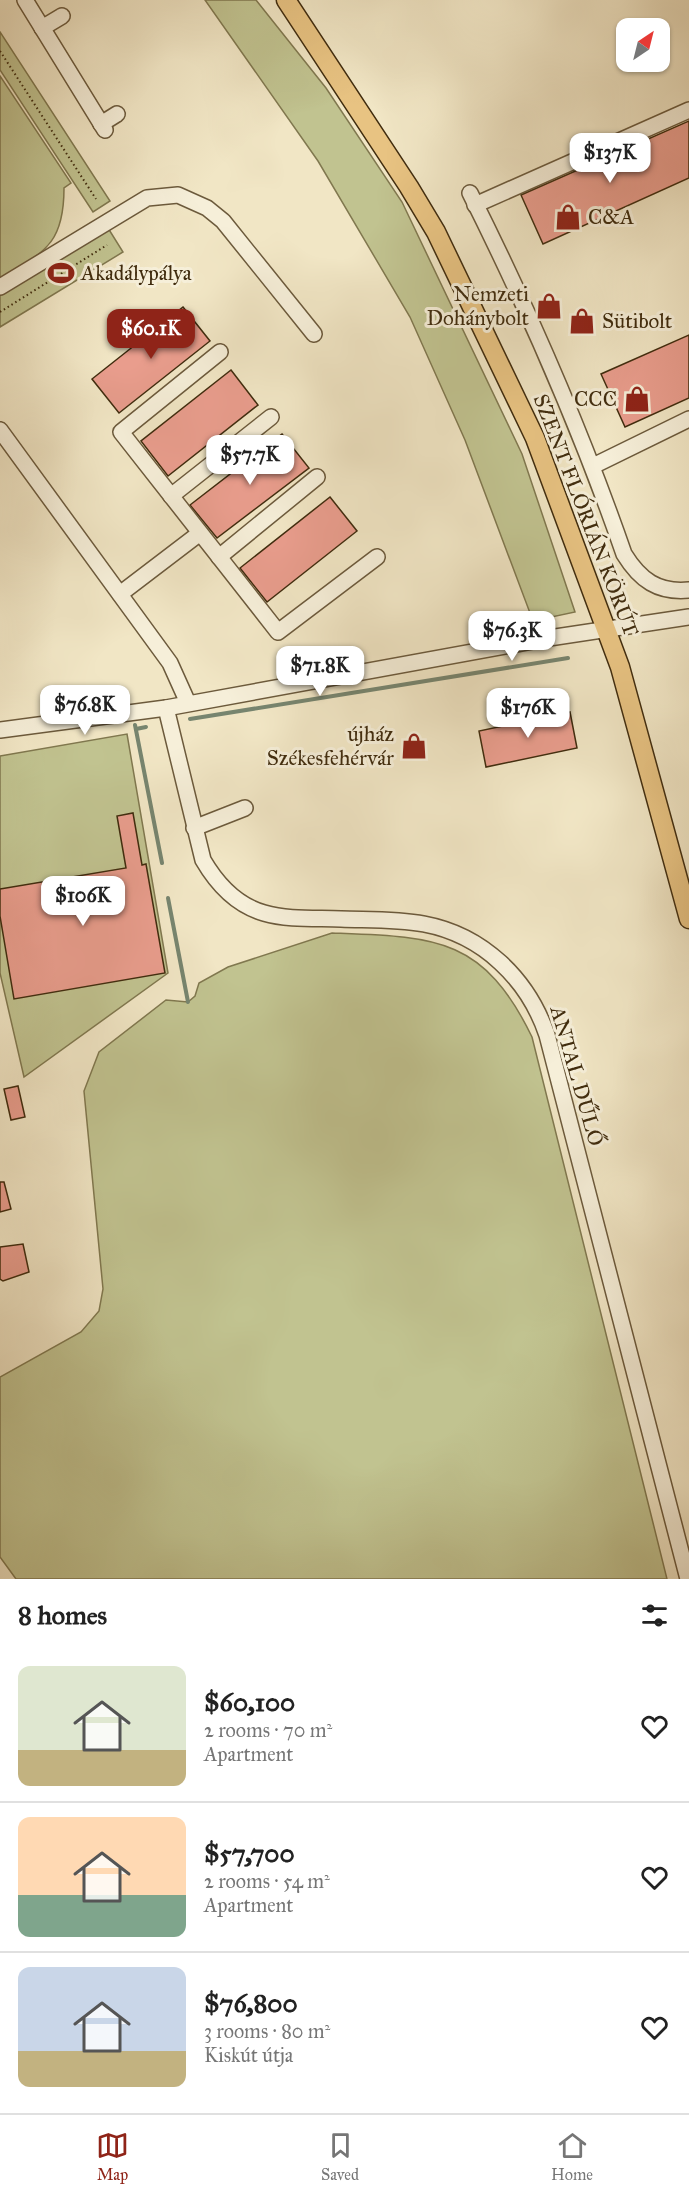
<!DOCTYPE html>
<meta charset="utf-8">
<style>
:root{--surface:#fff;--page:#f6f6f6;--text:#222;--muted:#767676;--line:#e0e0e0;--accent:#8f2418}
body{margin:0;font-family:"IM FELL Great Primer",serif;background:var(--page);color:var(--text);height:100vh;display:flex;flex-direction:column;font-size:22px;white-space:nowrap}
*{box-sizing:border-box;margin:0}
p{font-size:20px;color:var(--muted)}
.icon{flex:none;width:33px;height:33px;fill:none;stroke:currentColor;stroke-width:2;stroke-linecap:round;stroke-linejoin:round}
.map{position:relative;height:1579px;overflow:hidden}
.details{display:flex;flex-direction:column;background:var(--surface);flex:1}
.details>*{flex:none}
.needle{width:39px;rotate:35deg}
.controls{position:absolute;left:616px;top:18px;display:grid;gap:12px}
.controls a{display:grid;place-items:center;width:54px;height:54px;border-radius:12px;background:var(--surface);box-shadow:0 2px 4px #0004;font-size:30px}
.price{position:absolute;translate:-50% -51px;padding:0 14px;border-radius:12px;background:#fff;color:#222;font-size:20px;line-height:39px;filter:drop-shadow(0 2px 3px #0008)}
.price::after{content:'';position:absolute;left:50%;top:36px;width:18px;height:14px;margin-left:-9px;background:inherit;clip-path:polygon(0 0,100% 0,50% 100%)}
.price.selected{background:var(--accent);color:#fff}
ul{padding:0;list-style:none}
li{display:flex;align-items:center;gap:18px;height:150px;padding:0 18px}
li+li{border-top:2px solid var(--line)}
li span{display:grid;place-items:center;flex:none;width:168px;height:120px;border-radius:12px;color:#555}
li>.icon{margin-inline-start:auto}
span .icon{width:72px;height:72px;fill:#fffc;stroke-width:1}
li b{font-size:26px}
h2{display:flex;justify-content:space-between;align-items:center;height:72px;padding:0 18px;font-size:26px}
.tabs{display:flex;justify-content:space-around;align-items:center;height:84px;border-top:2px solid var(--line);background:var(--surface);font-size:16px;color:var(--muted)}
.tabs a{display:grid;justify-items:center;gap:3px}
.tabs .selected{color:var(--accent)}
.map>svg:first-child{display:block}
</style>
<div class="map">
<svg width="689" height="1579" viewBox="0 0 689 1579">
<rect width="100%" height="100%" fill="#f1e6c5"/>
<filter id="stains"><feTurbulence type="fractalNoise" baseFrequency=".00333" numOctaves="4"/><feColorMatrix values="0 0 0 0 .2 0 0 0 0 .09 0 0 0 0 .02 0 0 0 .5 -.17"/></filter>
<radialGradient id="worn" r=".72"><stop offset=".6" stop-color="#630" stop-opacity="0"/><stop offset="1" stop-color="#630" stop-opacity=".3"/></radialGradient>
<!-- green -->
<g fill="#c1c390" stroke="#80784f" stroke-width="1.5">
<path d="M205 0H256L326 88 402 202 522 454 575 612 533 621 465 440 410 317 318 161Z"/>
<path d="M0 32 110 201 93 212 0 70Z"/>
<path d="M0 76 71 183 64 188C64 245 44 252 0 279Z"/>
<path d="M108 228 123 252 0 327V294Z"/>
<path d="M127 734 168 973 24 1077 0 973V756Z"/>
<path d="M332 933C435 937 483 936 532 1037L667 1579H16L0 1557V1377L81 1332 99 1311 103 1289 84 1091 99 1052 166 1000 188 1002 195 996 199 983 228 967Z"/>
</g>
<g fill="none" stroke-linecap="round" stroke-linejoin="round">
<!-- stream -->
<g stroke="#77856f" stroke-width="4">
<path d="M190 719 568 658"/>
<path d="M135 725 162 863"/>
<path d="M136 729 146 727"/>
<path d="M168 898 188 1002"/>
</g>
</g>
<!-- building -->
<g fill="#e99d8d" stroke="#402c0e" stroke-width="1.5">
<path d="M689 121V178L543 244 521 195Z"/>
<path d="M183 307 210 341 119 413 92 379Z"/>
<path d="M689 335V398L625 427 601 374Z"/>
<path d="M231 370 258 405 168 476 141 441Z"/>
<path d="M282 434 309 468 217 538 190 505Z"/>
<path d="M330 497 357 531 267 602 240 568Z"/>
<path d="M570 712 577 748 486 767 479 731Z"/>
<path d="M133 813 142 865 146 864 165 973 14 999 0 916V889L126 868 117 816Z"/>
<path d="M18 1086 25 1117 11 1120 4 1089Z"/>
<path d="M0 1182H4L11 1209 0 1212Z"/>
<path d="M23 1244 29 1272 3 1281 0 1279V1247Z"/>
</g>
<g fill="none" stroke-linecap="round" stroke-linejoin="round">
<!-- minor casing -->
<g stroke="#6c5a3c" stroke-width="18">
<g id="minor">
<path d="M25 0 105 130"/>
<path d="M42 28 62 16"/>
<path d="M101 124 117 114"/>
<path d="M470 193C529 311 581 430 624 554 640 580 658 593 689 590"/>
<path d="M475 205 689 110"/>
<path d="M0 287 147 198 178 195 207 208 223 221 314 334"/>
<path d="M220 352 121 432 278 632 377 557"/>
<path d="M0 430 170 663 188 703"/>
<path d="M593 466 689 419"/>
<path d="M171 496 271 417"/>
<path d="M219 557 317 477"/>
<path d="M120 594 200 533"/>
<path d="M166 708 203 860C217 884 236 905 264 913 288 920 316 918 341 919 369 920 397 919 424 924 483 935 528 979 547 1035L688 1579"/>
<path d="M0 730 166 708 549 638 689 617"/>
<path d="M194 828 245 808"/>
</g>
</g>
<!-- major casing -->
<g stroke="#402c0e" stroke-width="21">
<path id="major" d="M286 0 409 187 436 232 535 438 620 667 689 919"/>
</g>
<!-- path -->
<g stroke="#402c0e" stroke-width="2" stroke-dasharray="1.5 3" stroke-linecap="butt">
<path d="M0 51 96 199"/>
<path d="M0 312 107 245"/>
</g>
<!-- minor -->
<use href="#minor" stroke="#f6efd9" stroke-width="15"/>
<!-- major -->
<use href="#major" stroke="#e8c382" stroke-width="18"/>
</g>
<!-- icons -->
<defs>
<g id="shop-bare" transform="scale(2.07)"><path d="M-5-2.5h2.3a2.7 3.5 0 0 1 5.4 0H5L5.5 6h-11ZM-1.5-2.5h3a1.5 2.3 0 0 0-3 0Z" fill="#8f2418" stroke="#f6efd9" stroke-width="2.5" paint-order="stroke"/></g>
<g id="stadium-bare" transform="scale(2.07)"><path d="M0-5a6.5 5 0 1 0 0 10a6.5 5 0 1 0 0-10ZM-3.5-1.8h7v3.6h-7Z" fill="#8f2418" stroke="#f6efd9" stroke-width="2.5" paint-order="stroke"/></g>
</defs>
<g fill-rule="evenodd">
<use href="#shop-bare" x="568" y="217"/>
<use href="#stadium-bare" x="61" y="273"/>
<use href="#shop-bare" x="549" y="306"/>
<use href="#shop-bare" x="582" y="321"/>
<use href="#shop-bare" x="637" y="399"/>
<use href="#shop-bare" x="414" y="746"/>
</g>
<g text-anchor="middle" stroke-width="6" stroke-linejoin="round" paint-order="stroke">
<!-- poi labels -->
<g font-size="21" fill="#402c0e" stroke="#f6efd9" text-anchor="start">
<text x="588" y="224">C&amp;A</text>
<text x="81" y="280">Akadálypálya</text>
<text x="529" y="301" text-anchor="end">Nemzeti<tspan x="529" dy="24">Dohánybolt</tspan></text>
<text x="602" y="328">Sütibolt</text>
<text x="617" y="406" text-anchor="end">CCC</text>
<text x="394" y="741" text-anchor="end">újház<tspan x="394" dy="24">Székesfehérvár</tspan></text>
</g>
<!-- street labels -->
<g font-size="21" fill="#402c0e" stroke="#f6efd9">
<text transform="translate(586 515) rotate(69)" y="7">SZENT FLÓRIÁN KÖRÚT</text>
<text transform="translate(577 1076) rotate(74)" y="7">ANTAL DŰLŐ</text>
</g>
</g>
<rect width="100%" height="100%" filter="url(#stains)"/>
<rect width="100%" height="100%" fill="url(#worn)"/>
</svg>
<div class="controls">
<a><svg class="needle" viewBox="-14 -14 28 28"><path d="M0-13l5 13h-10z" fill="#e53935"/><path d="M0 13l5-13h-10z" fill="#767676"/></svg></a>
</div>
<b class="price" style="left:610px;top:184px">$137K</b>
<b class="price selected" style="left:151px;top:360px">$60.1K</b>
<b class="price" style="left:250px;top:486px">$57.7K</b>
<b class="price" style="left:512px;top:662px">$76.3K</b>
<b class="price" style="left:320px;top:697px">$71.8K</b>
<b class="price" style="left:85px;top:736px">$76.8K</b>
<b class="price" style="left:528px;top:739px">$176K</b>
<b class="price" style="left:83px;top:927px">$106K</b>
</div>
<section class="details">
<h2>8 homes<svg class="icon" aria-label="filters" viewBox="0 0 24 24"><path d="M4 7h16M4 17h16"/><circle cx="9" cy="7" r="2"/><circle cx="15" cy="17" r="2"/></svg></h2>
<ul>
<li><span style="background:linear-gradient(#dfe7d0 70%,#c2b280 0)"><svg class="icon" aria-label="home" viewBox="0 0 24 24"><path d="M3 11l9-7 9 7M6 9v11h12V9"/></svg></span><div><b>$60,100</b><p>2 rooms · 70 m²</p><p>Apartment</p></div><svg class="icon" aria-label="heart" viewBox="0 0 24 24"><path d="M12 20l-8-8c-3-5 5-10 8-4 3-6 11-1 8 4z"/></svg></li>
<li><span style="background:linear-gradient(#ffd9b3 65%,#7fa58c 0)"><svg class="icon" aria-label="home" viewBox="0 0 24 24"><path d="M3 11l9-7 9 7M6 9v11h12V9"/></svg></span><div><b>$57,700</b><p>2 rooms · 54 m²</p><p>Apartment</p></div><svg class="icon" aria-label="heart" viewBox="0 0 24 24"><path d="M12 20l-8-8c-3-5 5-10 8-4 3-6 11-1 8 4z"/></svg></li>
<li><span style="background:linear-gradient(#c9d6e8 70%,#c2b280 0)"><svg class="icon" aria-label="home" viewBox="0 0 24 24"><path d="M3 11l9-7 9 7M6 9v11h12V9"/></svg></span><div><b>$76,800</b><p>3 rooms · 80 m²</p><p>Kiskút útja</p></div><svg class="icon" aria-label="heart" viewBox="0 0 24 24"><path d="M12 20l-8-8c-3-5 5-10 8-4 3-6 11-1 8 4z"/></svg></li>
</ul>
</section>
<nav class="tabs">
<a class="selected"><svg class="icon" aria-label="map" viewBox="0 0 24 24"><path d="M3 6l6-2 6 2 6-2v14l-6 2-6-2-6 2zM9 4v14M15 6v14"/></svg>Map</a>
<a><svg class="icon" aria-label="saved" viewBox="0 0 24 24"><path d="M7 4h10v16l-5-4-5 4z"/></svg>Saved</a>
<a><svg class="icon" aria-label="home" viewBox="0 0 24 24"><path d="M3 11l9-7 9 7M6 9v11h12V9"/></svg>Home</a>
</nav>
